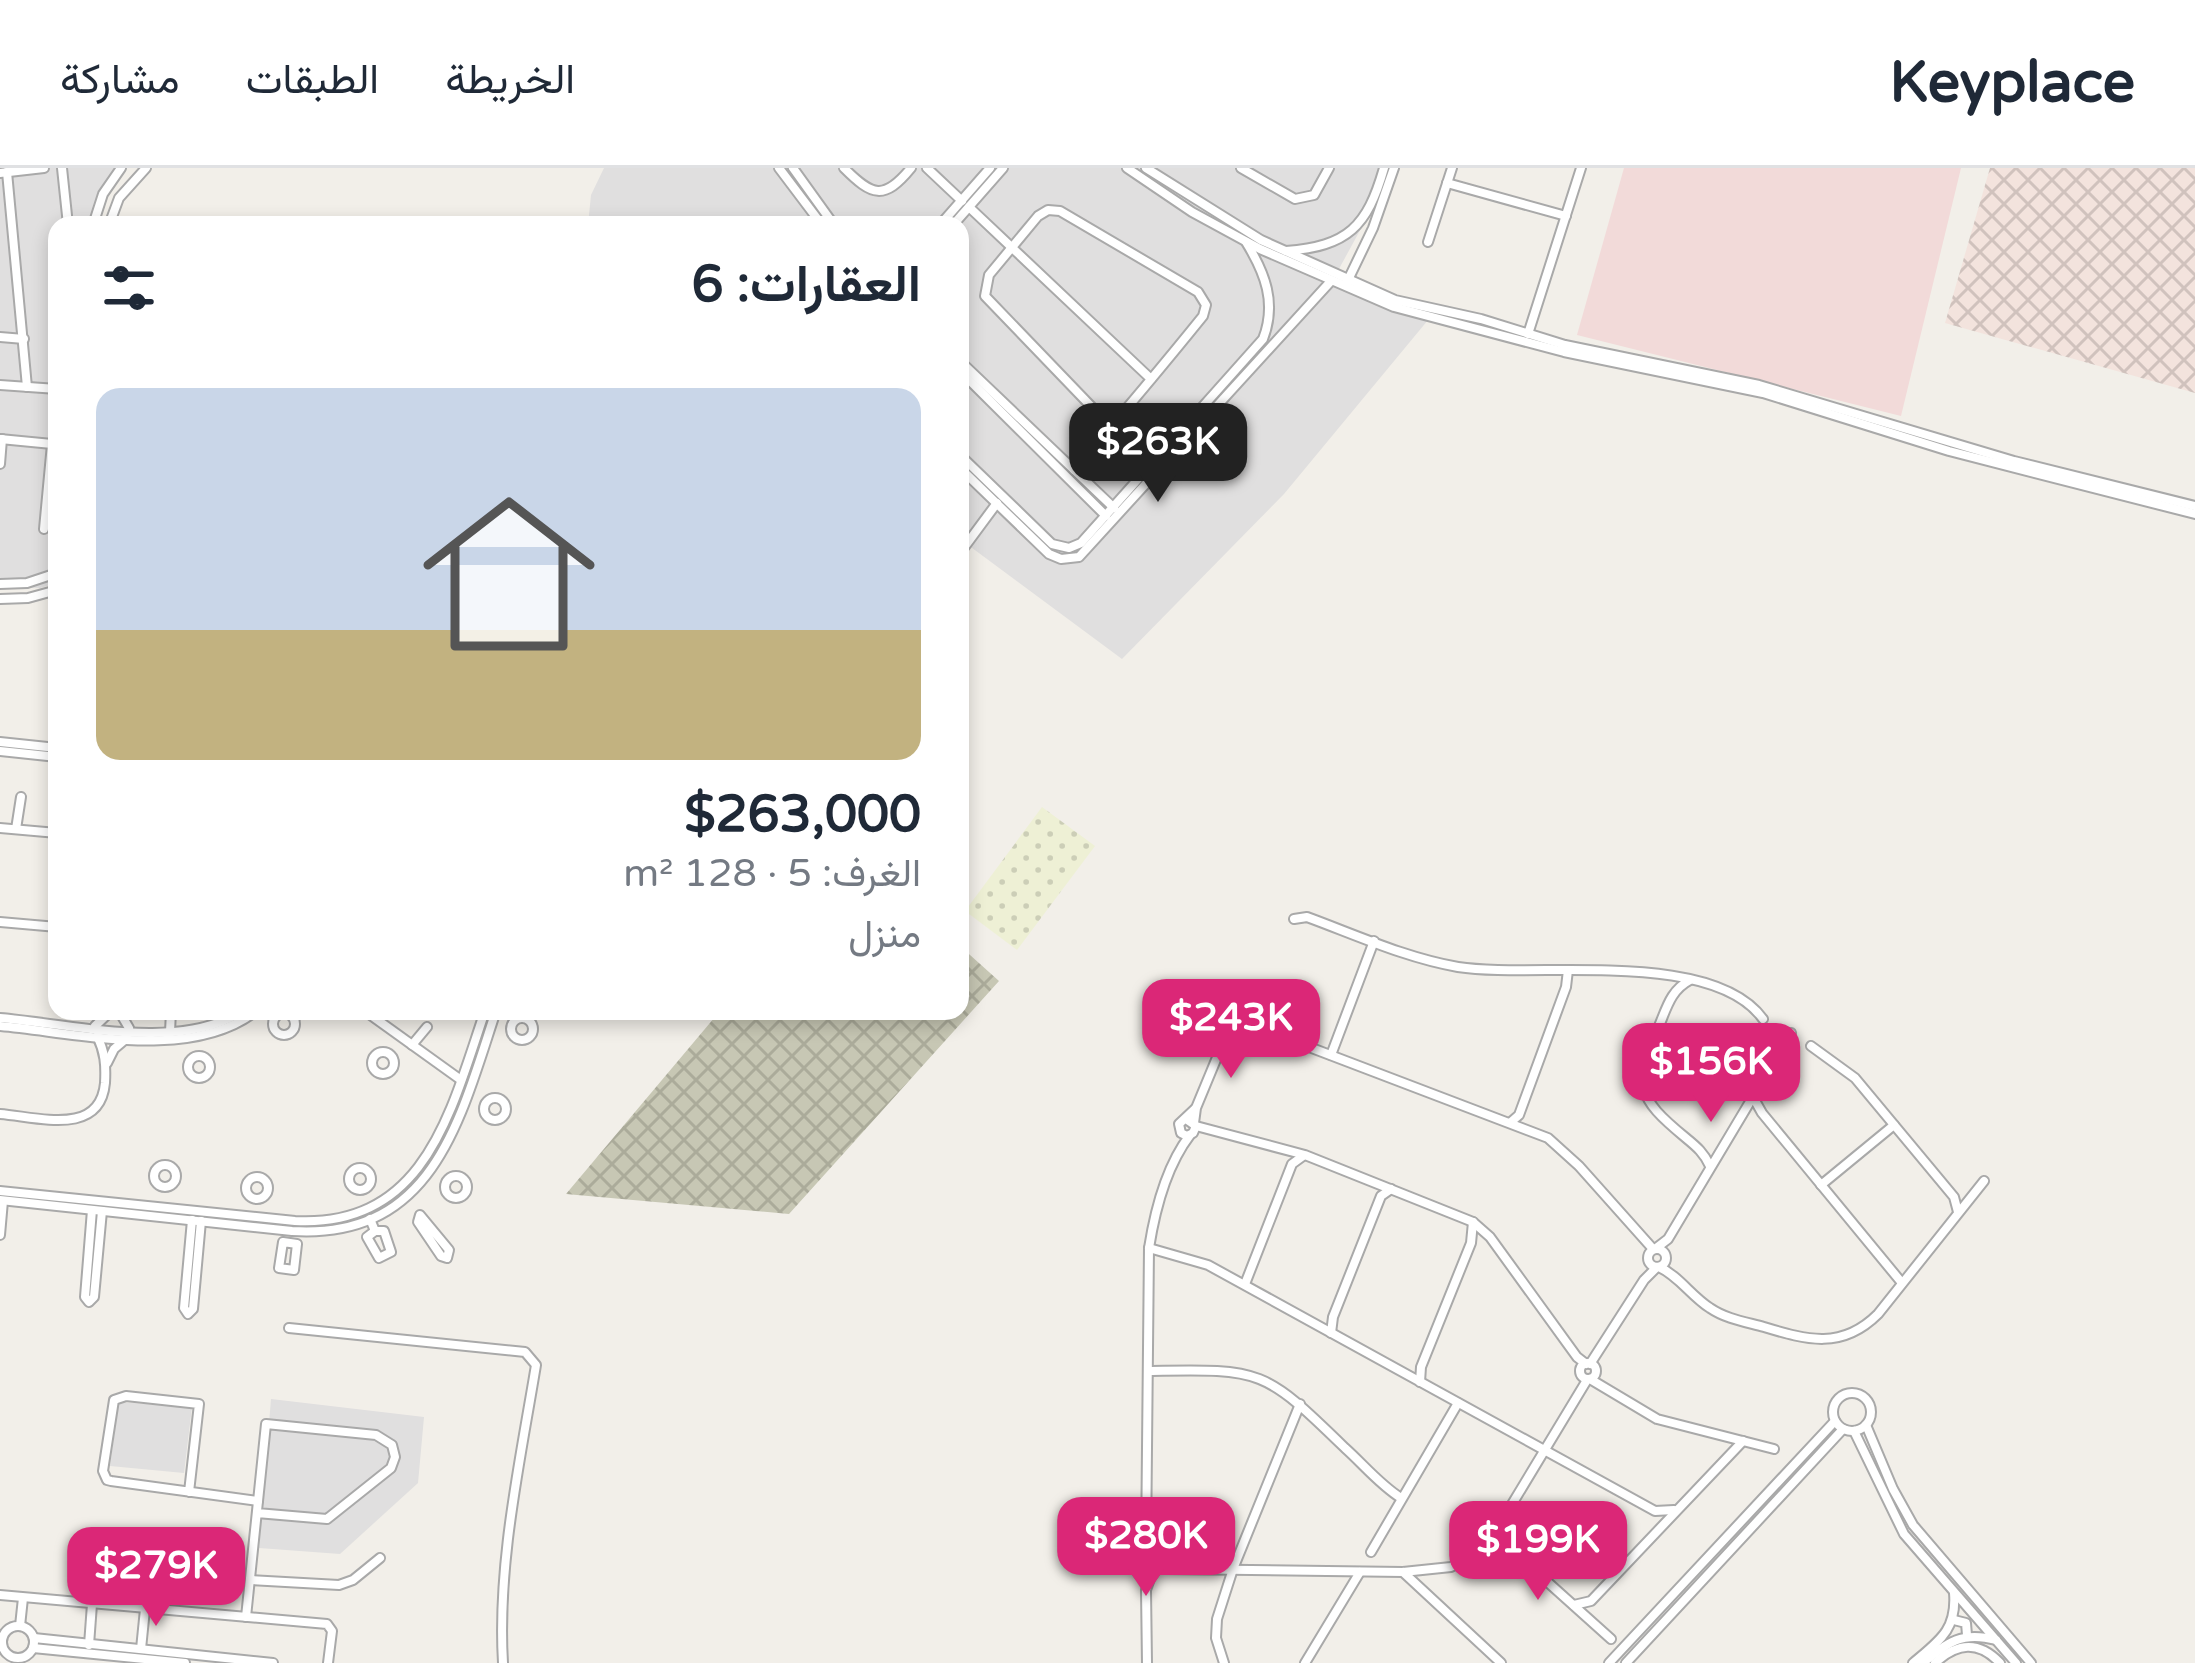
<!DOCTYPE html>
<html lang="ar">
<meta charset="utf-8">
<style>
:root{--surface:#fff;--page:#f2f2f3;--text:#1f2937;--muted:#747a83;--line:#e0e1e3;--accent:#db2777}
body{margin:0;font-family:"Varela Round",Vazirmatn,sans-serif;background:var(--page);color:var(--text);direction:rtl;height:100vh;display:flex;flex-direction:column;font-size:45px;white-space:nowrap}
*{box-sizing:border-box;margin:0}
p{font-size:39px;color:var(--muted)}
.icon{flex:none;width:66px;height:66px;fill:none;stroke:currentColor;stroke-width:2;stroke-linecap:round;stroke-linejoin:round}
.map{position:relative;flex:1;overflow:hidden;direction:ltr}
.panel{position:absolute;left:48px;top:48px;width:921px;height:804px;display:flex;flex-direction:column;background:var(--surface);border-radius:24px;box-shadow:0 6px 18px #0003;direction:rtl}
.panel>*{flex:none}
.price{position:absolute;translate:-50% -102px;padding:0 27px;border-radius:24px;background:var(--accent);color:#fff;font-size:39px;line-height:78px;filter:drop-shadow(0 3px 6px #0008)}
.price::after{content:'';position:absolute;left:50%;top:72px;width:36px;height:27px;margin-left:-18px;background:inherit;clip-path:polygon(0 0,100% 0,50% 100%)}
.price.on{background:#222;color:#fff}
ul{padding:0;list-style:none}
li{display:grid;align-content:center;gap:24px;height:636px;padding:0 48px}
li+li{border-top:3px solid var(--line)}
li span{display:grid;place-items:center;height:372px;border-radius:24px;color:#555}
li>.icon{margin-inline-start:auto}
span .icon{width:216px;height:216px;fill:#fffc;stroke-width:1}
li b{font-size:51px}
h2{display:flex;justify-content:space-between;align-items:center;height:144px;padding:0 48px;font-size:51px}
header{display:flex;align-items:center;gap:72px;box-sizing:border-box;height:168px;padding:0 60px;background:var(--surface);border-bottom:3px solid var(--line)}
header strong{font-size:57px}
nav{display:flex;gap:66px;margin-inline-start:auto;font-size:42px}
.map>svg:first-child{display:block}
</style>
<header>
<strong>Keyplace</strong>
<nav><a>الخريطة</a><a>الطبقات</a><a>مشاركة</a></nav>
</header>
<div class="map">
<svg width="2195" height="1495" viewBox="0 0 2195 1495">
<defs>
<pattern id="military-cross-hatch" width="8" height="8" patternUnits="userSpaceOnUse" patternTransform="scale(3)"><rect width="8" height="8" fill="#f3e3dd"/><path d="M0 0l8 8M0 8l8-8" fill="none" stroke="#d0c2bd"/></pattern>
<pattern id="construction-cross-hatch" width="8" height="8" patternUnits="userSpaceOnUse" patternTransform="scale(3)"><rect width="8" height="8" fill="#c7c7b4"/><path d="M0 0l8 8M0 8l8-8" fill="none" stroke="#abab9a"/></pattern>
<pattern id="farmland-dots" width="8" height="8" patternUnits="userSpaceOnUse" patternTransform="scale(3)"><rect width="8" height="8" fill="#eef0d5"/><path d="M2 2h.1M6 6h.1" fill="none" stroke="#ccceb7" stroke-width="1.8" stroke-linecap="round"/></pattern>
</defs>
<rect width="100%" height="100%" fill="#f2efe9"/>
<!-- residential -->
<g fill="#e0dfdf">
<path d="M0 0H126L107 25 98 57H57V415L40 420 0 419Z"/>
<path d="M604 0H1394L1334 110 1433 146 1284 326 1122 491 960 371V57H588L591 27Z"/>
<path d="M271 1231 424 1249 418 1315 340 1386 259 1380Z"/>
<path d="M119 1234 192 1239 184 1305 110 1298Z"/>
</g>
<!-- commercial -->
<path fill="#f2dad9" d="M1624 0H1961L1901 248 1577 167Z"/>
<!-- military -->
<path fill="url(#military-cross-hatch)" d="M1990 0H2195V225L1945 155Z"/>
<!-- construction -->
<path fill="url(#construction-cross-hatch)" d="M960 778 999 813 789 1046 566 1026 720 843H960Z"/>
<!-- farmland -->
<path fill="url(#farmland-dots)" d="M1042 639 1095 678 1017 782 965 743Z"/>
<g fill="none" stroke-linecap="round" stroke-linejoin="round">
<!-- minor casing -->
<g stroke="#a9a9a9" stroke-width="12">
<g id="minor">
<path d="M62 0 68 57"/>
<path d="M779 0 822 57"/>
<path d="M793 0 834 57"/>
<path d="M844 0C872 28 884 33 911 0"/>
<path d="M927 0 962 33"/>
<path d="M1127 0 1192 44 1260 81 1394 139 1564 184 1763 225 1949 283 2195 346"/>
<path d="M1146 0 1261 72 1395 132 1481 151 1565 177 1759 217 2014 293 2195 338"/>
<path d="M1241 0 1295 31 1314 27 1329 0"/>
<path d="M7 4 27 219"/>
<path d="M0 5 44 0"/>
<path d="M1447 15 1566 48"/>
<path d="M969 39 1151 211"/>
<path d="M93 57 103 26 121 0"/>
<path d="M109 57 119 30 146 0"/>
<path d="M940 57 990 0"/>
<path d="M953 57 1003 0"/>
<path d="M1428 74 1452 0"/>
<path d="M1286 83C1348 78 1367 59 1384 0"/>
<path d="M1348 112 1373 60 1394 0"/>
<path d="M1528 166 1581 0"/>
<path d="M0 169 24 171"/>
<path d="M960 193 1114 340"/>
<path d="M960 203 1106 348"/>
<path d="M0 217 57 221"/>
<path d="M0 271 52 276"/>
<path d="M960 287 1052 376 1069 380 1081 375 1263 171C1277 135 1265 105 1246 74"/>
<path d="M0 296 2 271"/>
<path d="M960 300 1049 386 1061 391 1079 389 1331 113"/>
<path d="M1074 302C1118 251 1161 200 1203 148L1206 137 1198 124 1060 43 1048 42 1038 48 989 107 985 128 1111 259"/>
<path d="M44 361 52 276"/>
<path d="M960 385 997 335"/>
<path d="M0 416 27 415 57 405"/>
<path d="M0 431 28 430 57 422"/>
<path d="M0 574 57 580"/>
<path d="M0 583 57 589"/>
<path d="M0 660 57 665"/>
<path d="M16 661 21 629"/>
<path d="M1294 751 1307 749C1356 767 1406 790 1458 799 1535 811 1712 780 1763 851"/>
<path d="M0 754 57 759"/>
<path d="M1690 812C1671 822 1667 839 1659 858 1635 919 1635 928 1686 970 1697 979 1704 985 1710 998"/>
<path d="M119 843 129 860"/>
<path d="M365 843 461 912"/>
<circle cx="284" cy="856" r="11"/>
<path d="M0 850C71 856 181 884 242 843"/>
<path d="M1233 850 1548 970 1579 998 1653 1081"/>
<circle cx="522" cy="861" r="11"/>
<path d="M0 858C78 865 191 894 256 843"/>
<path d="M95 858 111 843"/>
<path d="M170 864 171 843"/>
<path d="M412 877 427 859"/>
<path d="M1811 878 1855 910 1954 1029 1958 1044"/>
<circle cx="383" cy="895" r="11"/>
<path d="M1331 887 1374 773"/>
<circle cx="199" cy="899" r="11"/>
<path d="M107 895 114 881 127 870"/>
<path d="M1753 929 1762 945 1902 1115"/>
<circle cx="495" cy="941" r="11"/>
<path d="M0 946C38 949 100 969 105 915 106 897 105 884 97 868"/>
<path d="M1186 951 1196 958 1193 965 1187 968 1181 965 1179 956 1195 941"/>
<path d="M1511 954 1519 947 1566 819 1568 802"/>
<path d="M1194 955 1196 940 1225 870"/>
<path d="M1196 958 1305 987 1473 1054 1490 1069 1577 1189 1586 1196"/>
<circle cx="165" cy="1008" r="11"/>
<circle cx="360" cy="1011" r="11"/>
<circle cx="456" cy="1019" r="11"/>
<circle cx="257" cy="1020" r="11"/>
<path d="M1821 1017 1894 957"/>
<path d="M0 1023 295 1053C426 1060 451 942 485 843"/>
<path d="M0 1032 292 1063C434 1072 460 951 496 843"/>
<path d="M92 1042 85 1129 89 1134 94 1129 102 1043"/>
<path d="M420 1047 449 1082 447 1090 441 1088 418 1054Z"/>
<path d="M370 1051 375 1063H384L391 1084 379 1090 367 1069 375 1063"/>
<path d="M192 1052 184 1140 188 1146 193 1141 201 1053"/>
<path d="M0 1067 3 1033"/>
<path d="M283 1074 297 1076 294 1102 279 1100Z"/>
<path d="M1149 1080 1208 1097 1655 1343 1674 1342"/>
<circle cx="1657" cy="1090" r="9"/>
<path d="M1655 1081 1668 1071 1791 865"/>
<path d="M1659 1099C1679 1108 1691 1128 1710 1140 1726 1151 1746 1154 1764 1159 1807 1172 1842 1182 1878 1146L1984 1013"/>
<path d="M1245 1116 1292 996 1303 988"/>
<path d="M289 1160 525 1184 536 1197C520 1294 497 1397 503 1495"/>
<path d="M1331 1165 1333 1149 1381 1028 1391 1021"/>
<circle cx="1588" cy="1203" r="8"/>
<path d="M1590 1196 1644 1112 1657 1099"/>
<path d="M1148 1203C1262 1201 1263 1200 1345 1280 1363 1296 1380 1317 1401 1330"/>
<path d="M1590 1211 1657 1251 1774 1281"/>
<path d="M1420 1214 1421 1199 1471 1075 1473 1054"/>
<circle cx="1852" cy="1244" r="19"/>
<path d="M1866 1257 1893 1321 1913 1357 2031 1495"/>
<path d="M1854 1263 1904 1366 2016 1495"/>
<path d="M189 1324 199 1236 126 1228 114 1232 103 1303 107 1312 111 1313 258 1333"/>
<path d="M1494 1366 1611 1471"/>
<path d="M1371 1384 1458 1235"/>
<circle cx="1146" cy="1401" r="9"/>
<path d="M1141 1394 1146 1380 1149 1080C1155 1042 1167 997 1190 967"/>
<path d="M1153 1396 1165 1401 1403 1404 1451 1399 1473 1387 1494 1366 1587 1212"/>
<path d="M1403 1404 1501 1495"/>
<path d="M250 1412 339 1417 353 1412 380 1390"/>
<path d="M0 1427 327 1456 332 1463 328 1495"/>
<path d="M1574 1437 1591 1433 1743 1273"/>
<path d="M246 1449 266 1256 376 1267 392 1277 395 1289 391 1300 327 1351 257 1345"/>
<path d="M1954 1452 1966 1455 1967 1467"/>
<path d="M20 1458 23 1430"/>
<circle cx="18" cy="1474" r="16"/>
<path d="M34 1470 273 1495"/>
<path d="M89 1477 92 1436"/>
<path d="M33 1480 185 1495"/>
<path d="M141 1481 145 1441"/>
<path d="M1147 1495 1146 1422 1151 1408"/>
<path d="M1224 1495 1216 1470 1217 1451 1233 1401 1300 1236"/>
<path d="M1305 1495 1360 1404"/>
<path d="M1609 1495 1835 1253"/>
<path d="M1626 1495 1843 1261"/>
<path d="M1913 1495C1939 1473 1957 1462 1954 1425"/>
<path d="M1923 1495C1948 1474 1962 1463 1996 1472"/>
<path d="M1935 1495C1957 1475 1978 1472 2000 1495"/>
</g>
</g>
<!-- minor -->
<use href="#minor" stroke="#fff" stroke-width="8"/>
</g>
</svg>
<b class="price on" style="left:1158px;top:337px">$263K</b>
<b class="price" style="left:1231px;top:913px">$243K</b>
<b class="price" style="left:1711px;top:957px">$156K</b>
<b class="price" style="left:1146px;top:1431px">$280K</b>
<b class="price" style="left:1538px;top:1435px">$199K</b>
<b class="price" style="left:156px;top:1461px">$279K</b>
<section class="panel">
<h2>العقارات: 6<svg class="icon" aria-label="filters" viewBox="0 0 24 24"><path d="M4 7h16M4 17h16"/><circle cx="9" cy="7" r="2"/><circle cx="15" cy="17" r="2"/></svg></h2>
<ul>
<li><span style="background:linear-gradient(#c9d6e8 65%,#c2b280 0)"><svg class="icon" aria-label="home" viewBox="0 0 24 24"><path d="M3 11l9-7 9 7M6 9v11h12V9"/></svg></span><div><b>$263,000</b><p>الغرف: 5 · 128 m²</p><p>منزل</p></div></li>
</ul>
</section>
</div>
